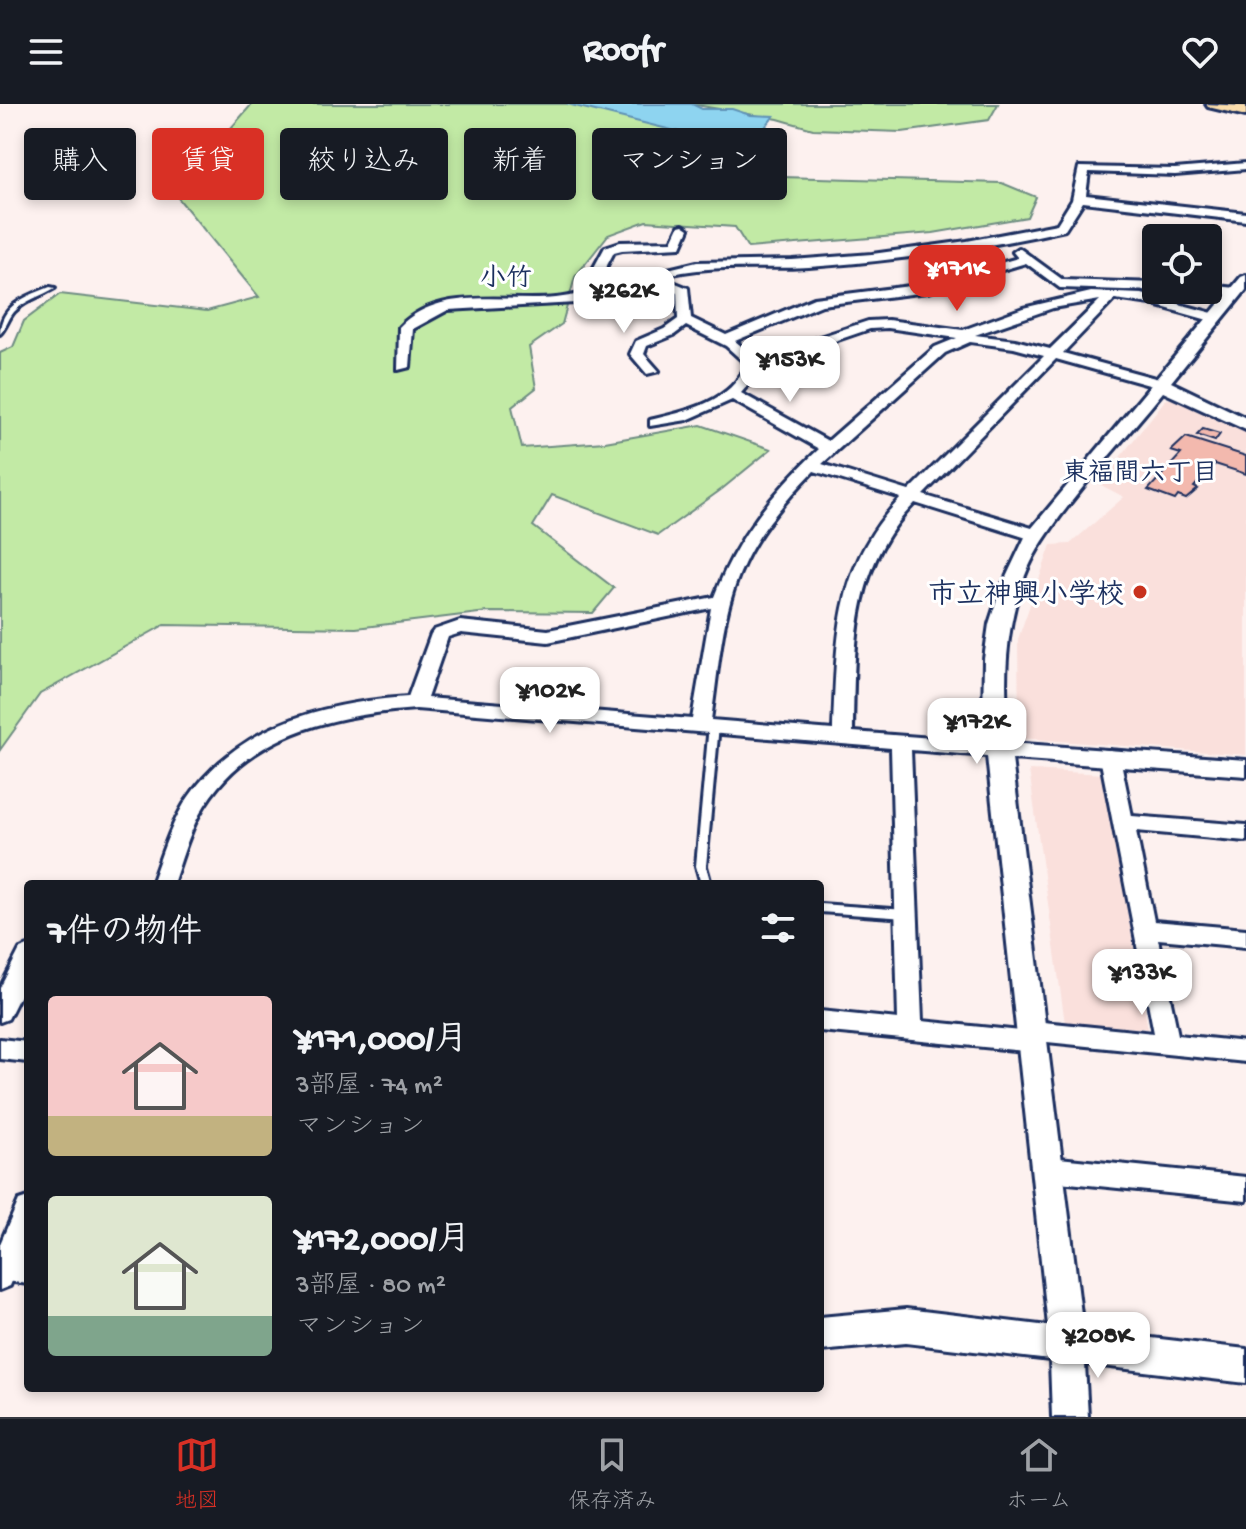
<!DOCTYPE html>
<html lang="ja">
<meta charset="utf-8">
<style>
:root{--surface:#171b24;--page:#242831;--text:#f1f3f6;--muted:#9ea1a6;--line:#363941;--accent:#d93025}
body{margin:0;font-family:"Gochi Hand","Klee One",sans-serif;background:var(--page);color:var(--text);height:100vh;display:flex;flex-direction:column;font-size:30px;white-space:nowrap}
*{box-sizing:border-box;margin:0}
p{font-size:26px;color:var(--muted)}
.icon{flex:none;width:44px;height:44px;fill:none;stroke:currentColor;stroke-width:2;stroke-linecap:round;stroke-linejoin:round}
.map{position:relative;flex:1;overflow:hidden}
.sheet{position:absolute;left:24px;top:776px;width:800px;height:512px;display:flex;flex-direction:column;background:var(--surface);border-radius:8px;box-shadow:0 4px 12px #0003}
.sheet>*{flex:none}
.guide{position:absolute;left:24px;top:24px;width:800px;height:72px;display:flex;gap:16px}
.buttons{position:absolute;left:1142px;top:120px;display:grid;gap:16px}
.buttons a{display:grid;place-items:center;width:80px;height:80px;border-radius:8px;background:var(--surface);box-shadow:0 4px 12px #0003;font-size:40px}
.price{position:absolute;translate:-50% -68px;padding:0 18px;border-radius:16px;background:#fff;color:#222;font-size:26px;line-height:52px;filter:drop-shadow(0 2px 4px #0008)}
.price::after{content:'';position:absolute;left:50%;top:48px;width:24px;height:18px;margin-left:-12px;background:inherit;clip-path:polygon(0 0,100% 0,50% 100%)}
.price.selected{background:var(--accent);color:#fff}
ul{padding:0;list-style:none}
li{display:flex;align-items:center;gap:24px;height:200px;padding:0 24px}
li span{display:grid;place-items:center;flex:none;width:224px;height:160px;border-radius:8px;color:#555}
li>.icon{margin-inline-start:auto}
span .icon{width:96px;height:96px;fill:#fffc;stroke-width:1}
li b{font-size:34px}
h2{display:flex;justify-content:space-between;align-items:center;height:96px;padding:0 24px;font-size:34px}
.chip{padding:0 28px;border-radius:8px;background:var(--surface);box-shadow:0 4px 12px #0003;font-size:28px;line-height:72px}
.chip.selected{background:var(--accent);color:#fff}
header{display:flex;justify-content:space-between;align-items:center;height:104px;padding:0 24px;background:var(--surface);font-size:36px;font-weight:700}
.tab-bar{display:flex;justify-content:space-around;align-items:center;height:112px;border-top:2px solid var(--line);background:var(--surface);font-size:22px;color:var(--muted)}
.tab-bar a{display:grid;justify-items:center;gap:4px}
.tab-bar .selected{color:var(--accent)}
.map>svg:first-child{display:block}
</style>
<header><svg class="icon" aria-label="menu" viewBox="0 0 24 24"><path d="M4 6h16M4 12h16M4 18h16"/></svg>Roofr<svg class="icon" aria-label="heart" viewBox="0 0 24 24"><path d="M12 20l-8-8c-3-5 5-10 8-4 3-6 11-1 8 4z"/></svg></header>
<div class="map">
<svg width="1246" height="1313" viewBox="0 0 1246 1313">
<rect width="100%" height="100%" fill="#fdf1ef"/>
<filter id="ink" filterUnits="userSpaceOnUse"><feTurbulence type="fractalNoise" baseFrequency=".0125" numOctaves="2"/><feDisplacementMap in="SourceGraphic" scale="16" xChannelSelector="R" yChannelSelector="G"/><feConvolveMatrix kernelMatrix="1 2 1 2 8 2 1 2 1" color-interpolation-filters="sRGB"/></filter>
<g filter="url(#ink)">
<!-- built -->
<g fill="#fae0dc">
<path d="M1166 295H1180L1246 326V651L1019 634 1018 535 1051 441 1070 440 1124 393 1099 380Z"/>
<path d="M1029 666 1104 670 1148 925 1065 919Z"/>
</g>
<!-- green -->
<g fill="#c2eaa5" stroke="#6e8c82" stroke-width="2">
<path d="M252 0H591L706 32 689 55 745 72 1002 79 1036 93 1027 113 933 129 748 144 735 123 646 117 608 131 575 173 562 220 529 243 536 284 512 303 522 344 605 338 701 321 771 345 722 385 658 431 552 391 533 422 614 484 593 509 487 508 356 524 164 521 40 590 0 646V249L13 243 24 217 60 190 207 207 259 193 174 89Z"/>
<path d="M690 0H998L989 16 902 28 813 25 778 15Z"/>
</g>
<!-- water -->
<path fill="#8ed4f0" stroke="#6092b6" stroke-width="2" d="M567 0H692L702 5H732L750 11 774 12C754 36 758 41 724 39Z"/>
<!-- building -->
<g fill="#f3b9ae" stroke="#1b2f5e" stroke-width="2">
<path d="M1203 325 1220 330 1215 337 1197 331Z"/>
<path d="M1186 333 1246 352V370L1215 360 1194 383 1198 385 1186 395 1178 392 1175 396 1148 386 1181 350 1171 347Z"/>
</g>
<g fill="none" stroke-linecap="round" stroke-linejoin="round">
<!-- service casing -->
<g stroke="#1b2f5e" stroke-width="6">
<g id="service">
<path d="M50 183 55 184C42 192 25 196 14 208 8 215 6 224 0 230 0 201 27 192 50 183Z"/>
<path d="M714 618 719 621 706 762 711 780H701L696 762 709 621Z"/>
<path d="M820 800 906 806 910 807 912 810 910 813 906 814 820 808Z"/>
</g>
</g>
<!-- minor casing -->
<g stroke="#1b2f5e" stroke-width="6">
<g id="minor">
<path d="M1246 59V65L1175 71 1089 68 1086 91 1246 109V117L1083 98 1065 126C981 145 894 157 809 163 759 166 710 159 661 173L688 184 691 214 726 231 814 194 926 180 1018 154 1013 148 1019 144 1063 176 1156 179V186H1159L1156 187 1060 184 1026 159 927 188 822 201 735 237 756 254 868 217 888 216 963 226 1023 204 1091 188 1142 190 1220 211V217L1215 218 1151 200 1115 195 1063 249 1166 277V283H1156L1056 255 923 391 1042 427 1044 431 1042 435H1030L915 399C851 464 855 542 853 628L999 639 1009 646 999 653 911 646 922 917 1021 927 1024 920 1033 917 1154 929 1100 653 1103 648 1110 646 1120 653 1132 712 1246 721V737L1136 727 1154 817 1246 825V843L1158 835 1178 931 1246 938V958L1047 938 1044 945 1035 948 820 927V907L898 915 891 644 416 605C332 611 243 630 199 711 188 732 181 757 173 780H151C161 753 169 725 184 700 234 622 320 599 408 593L431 530 434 526 460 517 548 526 714 493C736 434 773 388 819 345L732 296 687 316 650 322V316C684 308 733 298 746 260L726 242 686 222 674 231 647 242 644 250 659 267 647 270 630 250 636 237 664 225 678 215 677 189 649 177 576 199 448 206 413 225 410 263 398 266 399 223C440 181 504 199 556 194 575 192 592 187 611 181L617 179 597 175 592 167 605 143 620 138 672 137 679 122 683 121 689 125 681 143 622 146 614 148 604 167 631 174 697 158 792 156 872 150 967 137 1057 120 1072 96 1079 63 1175 65ZM1100 196 1050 245 1015 236 975 231 1053 204ZM888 224 957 234 935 243 828 337 741 289 756 272 759 263 870 225ZM970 238 1014 244 1044 252 909 387 822 360 945 249ZM814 367 901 394C834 462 837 538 833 626L711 616C719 564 721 508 744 460 760 425 787 395 814 367ZM711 504 692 615 427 594 448 533 461 529 548 538Z"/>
<path d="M1208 181 1236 184 1242 188 1236 192 1203 188 1208 186Z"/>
<path d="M28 842V875L8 915 0 918V884L20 845Z"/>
<path d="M0 935 28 938V958L0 955Z"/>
<path d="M1049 1053 1246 1073V1097L1049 1077 1040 1073 1036 1065 1040 1057Z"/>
<path d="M28 1093V1138L10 1182 0 1186V1140L19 1096Z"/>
</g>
</g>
<!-- tertiary casing -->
<g stroke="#1b2f5e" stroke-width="6">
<g id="tertiary">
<path d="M1246 171V186L1171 278 1246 314V326L1163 288C1125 335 1081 381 1047 431 1005 490 1001 570 1010 639L1246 656V672L1012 655 1083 1226 1246 1245V1279L1085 1260 1088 1313H1052L1050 1256 906 1239 820 1247V1213L906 1205 1048 1222 983 615 984 555 989 520 1000 486 1026 431 1241 173Z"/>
<path d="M0 1144 28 1148V1180L0 1176Z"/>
</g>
</g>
<!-- primary casing -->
<g stroke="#1b2f5e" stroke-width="6">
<path id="primary" d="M1206 0 1246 2V12L1208 3Z"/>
</g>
<!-- service -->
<use href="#service" fill="#fff" fill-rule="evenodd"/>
<!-- minor -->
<use href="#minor" fill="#fff" fill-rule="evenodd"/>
<!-- tertiary -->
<use href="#tertiary" fill="#fff" fill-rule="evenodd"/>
<!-- primary -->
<use href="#primary" fill="#fbddab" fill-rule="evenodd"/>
</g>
</g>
<!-- markers -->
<circle fill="#c8321e" stroke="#fff" stroke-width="3" cx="1140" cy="488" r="8"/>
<g text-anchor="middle" stroke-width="6" stroke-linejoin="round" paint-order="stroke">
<!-- far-quarter labels -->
<g font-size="26" font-weight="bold" fill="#1b2f5e" stroke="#fff">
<text x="506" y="181">小竹</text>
</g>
<!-- far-neighbourhood labels -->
<g font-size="26" font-weight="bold" fill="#1b2f5e" stroke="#fff">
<text x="1140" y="376">東福間六丁目</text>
</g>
<!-- poi labels -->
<g font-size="28" font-weight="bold" fill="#1b2f5e" stroke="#fff" text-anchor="end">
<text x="1124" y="498">市立神興小学校</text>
</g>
</g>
</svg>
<div class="buttons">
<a><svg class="icon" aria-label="locate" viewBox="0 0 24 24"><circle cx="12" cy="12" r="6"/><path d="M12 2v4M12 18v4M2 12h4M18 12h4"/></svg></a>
</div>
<b class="price selected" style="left:957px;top:209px">¥171K</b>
<b class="price" style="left:624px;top:231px">¥262K</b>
<b class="price" style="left:790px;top:300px">¥153K</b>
<b class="price" style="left:550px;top:631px">¥102K</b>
<b class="price" style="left:977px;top:662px">¥172K</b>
<b class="price" style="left:1142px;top:913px">¥133K</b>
<b class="price" style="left:1098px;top:1276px">¥208K</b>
<div class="guide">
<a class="chip">購入</a>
<a class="chip selected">賃貸</a>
<a class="chip">絞り込み</a>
<a class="chip">新着</a>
<a class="chip">マンション</a>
</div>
<section class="sheet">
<h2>7件の物件<svg class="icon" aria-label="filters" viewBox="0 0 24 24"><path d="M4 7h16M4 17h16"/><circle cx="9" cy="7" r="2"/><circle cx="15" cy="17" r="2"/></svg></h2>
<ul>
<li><span style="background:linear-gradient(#f6c9c9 75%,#c2b280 0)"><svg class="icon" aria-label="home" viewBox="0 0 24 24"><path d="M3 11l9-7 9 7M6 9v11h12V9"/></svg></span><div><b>¥171,000/月</b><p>3部屋 · 74 m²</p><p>マンション</p></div></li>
<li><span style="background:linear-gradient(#dfe7d0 75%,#7fa58c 0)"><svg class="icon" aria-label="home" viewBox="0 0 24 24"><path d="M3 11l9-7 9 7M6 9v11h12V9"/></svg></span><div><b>¥172,000/月</b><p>3部屋 · 80 m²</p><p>マンション</p></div></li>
</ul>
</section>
</div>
<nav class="tab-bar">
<a class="selected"><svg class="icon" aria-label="map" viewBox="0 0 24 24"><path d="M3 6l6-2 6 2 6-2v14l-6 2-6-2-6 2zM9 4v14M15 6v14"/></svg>地図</a>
<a><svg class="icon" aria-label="saved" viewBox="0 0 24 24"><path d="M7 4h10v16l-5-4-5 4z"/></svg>保存済み</a>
<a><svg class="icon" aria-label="home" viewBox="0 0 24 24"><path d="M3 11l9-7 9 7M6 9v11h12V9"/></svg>ホーム</a>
</nav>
